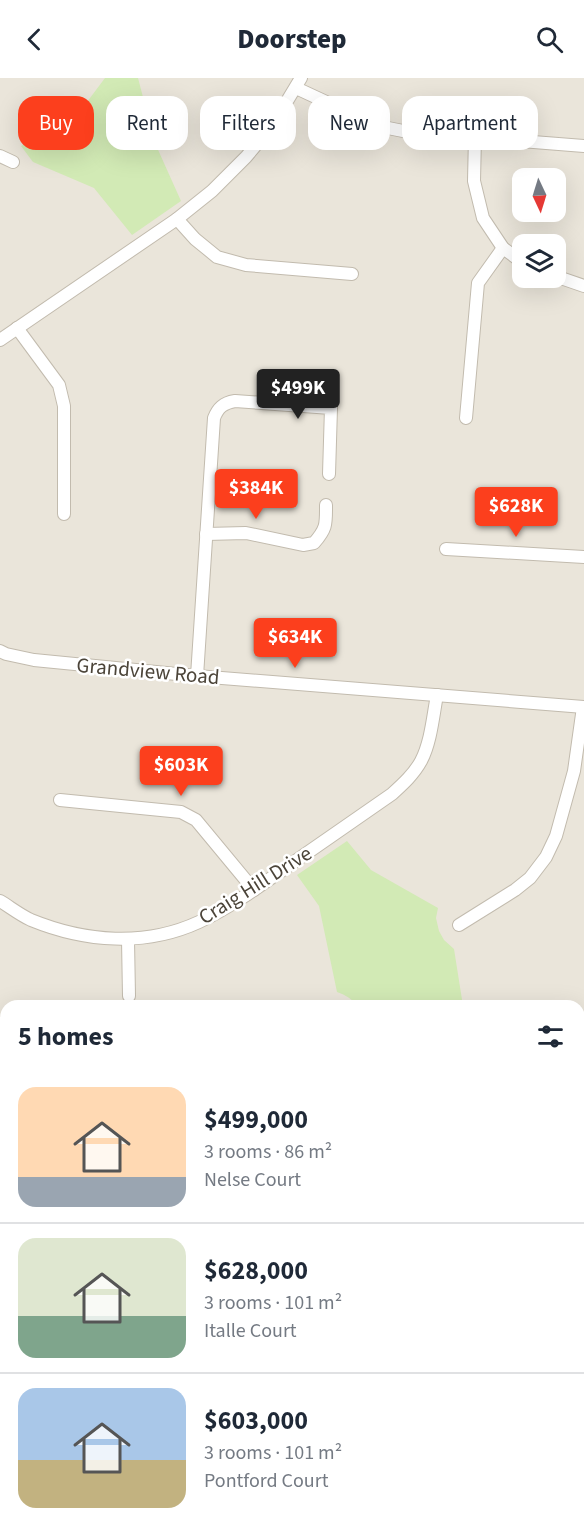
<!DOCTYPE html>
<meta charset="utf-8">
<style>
:root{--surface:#fff;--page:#f2f2f3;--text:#1f2937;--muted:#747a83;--line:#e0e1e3;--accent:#fc3f1d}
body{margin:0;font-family:"Source Sans 3",sans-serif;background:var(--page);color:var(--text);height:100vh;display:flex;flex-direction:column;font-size:22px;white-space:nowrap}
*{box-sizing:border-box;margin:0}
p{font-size:20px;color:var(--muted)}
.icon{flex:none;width:33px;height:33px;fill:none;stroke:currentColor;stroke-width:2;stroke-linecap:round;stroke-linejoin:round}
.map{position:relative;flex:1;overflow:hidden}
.drawer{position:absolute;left:0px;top:922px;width:585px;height:536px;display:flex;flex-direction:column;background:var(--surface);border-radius:18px 18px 0 0;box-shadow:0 6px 24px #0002}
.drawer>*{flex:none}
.hud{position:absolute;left:18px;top:18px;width:549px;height:54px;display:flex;gap:12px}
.needle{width:39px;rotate:176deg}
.tools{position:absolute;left:512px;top:90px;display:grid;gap:12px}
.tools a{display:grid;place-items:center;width:54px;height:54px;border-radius:12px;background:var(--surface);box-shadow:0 6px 24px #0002;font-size:30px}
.price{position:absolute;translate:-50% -51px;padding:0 14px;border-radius:6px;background:var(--accent);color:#fff;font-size:20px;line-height:39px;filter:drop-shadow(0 2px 3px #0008)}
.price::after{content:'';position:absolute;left:50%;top:36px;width:18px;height:14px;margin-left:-9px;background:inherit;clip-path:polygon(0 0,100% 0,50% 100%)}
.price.selected{background:#222;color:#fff}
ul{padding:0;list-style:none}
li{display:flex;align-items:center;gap:18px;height:150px;padding:0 18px}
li+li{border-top:2px solid var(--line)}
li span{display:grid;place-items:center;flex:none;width:168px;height:120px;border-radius:18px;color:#555}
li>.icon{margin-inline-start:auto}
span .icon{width:72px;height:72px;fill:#fffc;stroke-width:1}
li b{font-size:26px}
h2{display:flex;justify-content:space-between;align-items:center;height:72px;padding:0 18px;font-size:26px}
.chip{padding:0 21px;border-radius:18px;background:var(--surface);box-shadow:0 6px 24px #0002;font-size:21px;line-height:54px}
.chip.selected{background:var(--accent);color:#fff}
header{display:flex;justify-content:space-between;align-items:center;height:78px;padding:0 18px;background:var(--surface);font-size:27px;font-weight:800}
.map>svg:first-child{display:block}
</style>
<header><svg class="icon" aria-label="back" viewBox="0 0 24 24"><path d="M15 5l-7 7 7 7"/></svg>Doorstep<svg class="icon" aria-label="search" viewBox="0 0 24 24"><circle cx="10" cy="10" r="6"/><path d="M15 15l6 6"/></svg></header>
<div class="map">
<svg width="584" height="1457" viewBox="0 0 584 1457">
<rect width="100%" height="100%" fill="#f6f3ec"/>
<!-- residential -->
<path fill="#eae5da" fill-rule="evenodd" d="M0 0H584V1457H0ZM522 100H555V134H522ZM522 166H555V200H522ZM6 928H579V1452H6Z"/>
<!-- green -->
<g fill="#d2eab5">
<path d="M105 0H138L155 65 181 123 132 157 94 110 33 84 21 68 75 40Z"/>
<path d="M347 763 371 792 438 830 436 840 439 853 444 862 454 871 463 928H357C352 921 346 917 337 914L319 828 297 797Z"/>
</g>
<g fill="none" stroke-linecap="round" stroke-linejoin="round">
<!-- street casing -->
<g stroke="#c2bbae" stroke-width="14">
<g id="street">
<path d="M296 10 378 48 408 54 584 68"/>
<path d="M475 58 474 103 483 140 503 170 522 184"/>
<path d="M0 78 13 84"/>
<path d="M177 141 195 161 217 179 246 187 352 196"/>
<path d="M555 198 584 208"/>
<path d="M17 250 59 307 64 328V436"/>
<path d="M0 262 177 141 212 113 246 79 272 48 301 0"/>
<path d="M466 340 478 205 503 170"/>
<path d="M206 456 246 455 303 467 314 465C327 450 326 446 326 427"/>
<path d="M446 471 584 479"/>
<path d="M0 573 6 576 34 582 197 598 584 629"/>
<path d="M197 598 214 340C218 330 223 325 235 323L331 330 329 396"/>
<path d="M60 722 181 734 196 742 254 812"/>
<path d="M0 823C10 829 20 837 31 842 85 864 145 869 199 844 229 830 257 810 284 791 320 766 356 741 392 716 403 706 414 696 421 683 431 664 433 638 437 617"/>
<path d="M459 847 515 812 530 800 546 779 556 758 574 693 583 629"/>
<path d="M128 862 129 918"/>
<path d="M579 950 584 947"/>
<path d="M0 1018 6 1022"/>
<path d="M579 1133 584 1132"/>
<path d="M579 1271H584"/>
<path d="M0 1365 6 1360"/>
<path d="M0 1425 6 1433"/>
<path d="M19 1452 21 1457"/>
<path d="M170 1452V1457"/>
<path d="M395 1457 396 1452"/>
</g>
</g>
<!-- street -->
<use href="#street" stroke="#fff" stroke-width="12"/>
</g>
<g text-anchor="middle" stroke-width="5" stroke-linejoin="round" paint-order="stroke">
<!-- street labels -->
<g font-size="21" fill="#4b4439" stroke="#fff">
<text transform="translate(148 593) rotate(5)" y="7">Grandview Road</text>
<text transform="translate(255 807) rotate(-32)" y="7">Craig Hill Drive</text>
</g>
</g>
</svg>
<div class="tools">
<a><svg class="needle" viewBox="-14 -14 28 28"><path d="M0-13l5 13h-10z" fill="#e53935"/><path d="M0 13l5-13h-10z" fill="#747a83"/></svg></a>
<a><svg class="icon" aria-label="layers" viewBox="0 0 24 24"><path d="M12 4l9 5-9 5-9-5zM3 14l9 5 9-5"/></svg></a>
</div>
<b class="price selected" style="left:298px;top:342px">$499K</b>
<b class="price" style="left:256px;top:442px">$384K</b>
<b class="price" style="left:516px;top:460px">$628K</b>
<b class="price" style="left:295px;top:591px">$634K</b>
<b class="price" style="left:181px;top:719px">$603K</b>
<div class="hud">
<a class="chip selected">Buy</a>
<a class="chip">Rent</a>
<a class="chip">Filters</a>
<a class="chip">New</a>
<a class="chip">Apartment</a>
</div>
<section class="drawer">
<h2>5 homes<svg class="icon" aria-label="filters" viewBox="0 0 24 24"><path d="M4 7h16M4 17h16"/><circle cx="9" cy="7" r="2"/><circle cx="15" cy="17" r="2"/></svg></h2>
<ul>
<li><span style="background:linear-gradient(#ffd9b3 75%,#9aa5b1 0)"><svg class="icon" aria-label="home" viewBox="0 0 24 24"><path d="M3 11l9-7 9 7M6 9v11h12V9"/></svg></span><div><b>$499,000</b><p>3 rooms · 86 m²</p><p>Nelse Court</p></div></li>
<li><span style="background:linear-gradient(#dfe7d0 65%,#7fa58c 0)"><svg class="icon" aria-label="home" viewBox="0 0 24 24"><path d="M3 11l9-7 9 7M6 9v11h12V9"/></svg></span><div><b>$628,000</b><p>3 rooms · 101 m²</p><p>Italle Court</p></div></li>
<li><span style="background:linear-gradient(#a9c7e8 60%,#c2b280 0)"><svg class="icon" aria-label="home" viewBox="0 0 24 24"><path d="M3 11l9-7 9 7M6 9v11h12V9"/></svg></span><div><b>$603,000</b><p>3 rooms · 101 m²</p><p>Pontford Court</p></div></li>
</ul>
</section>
</div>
